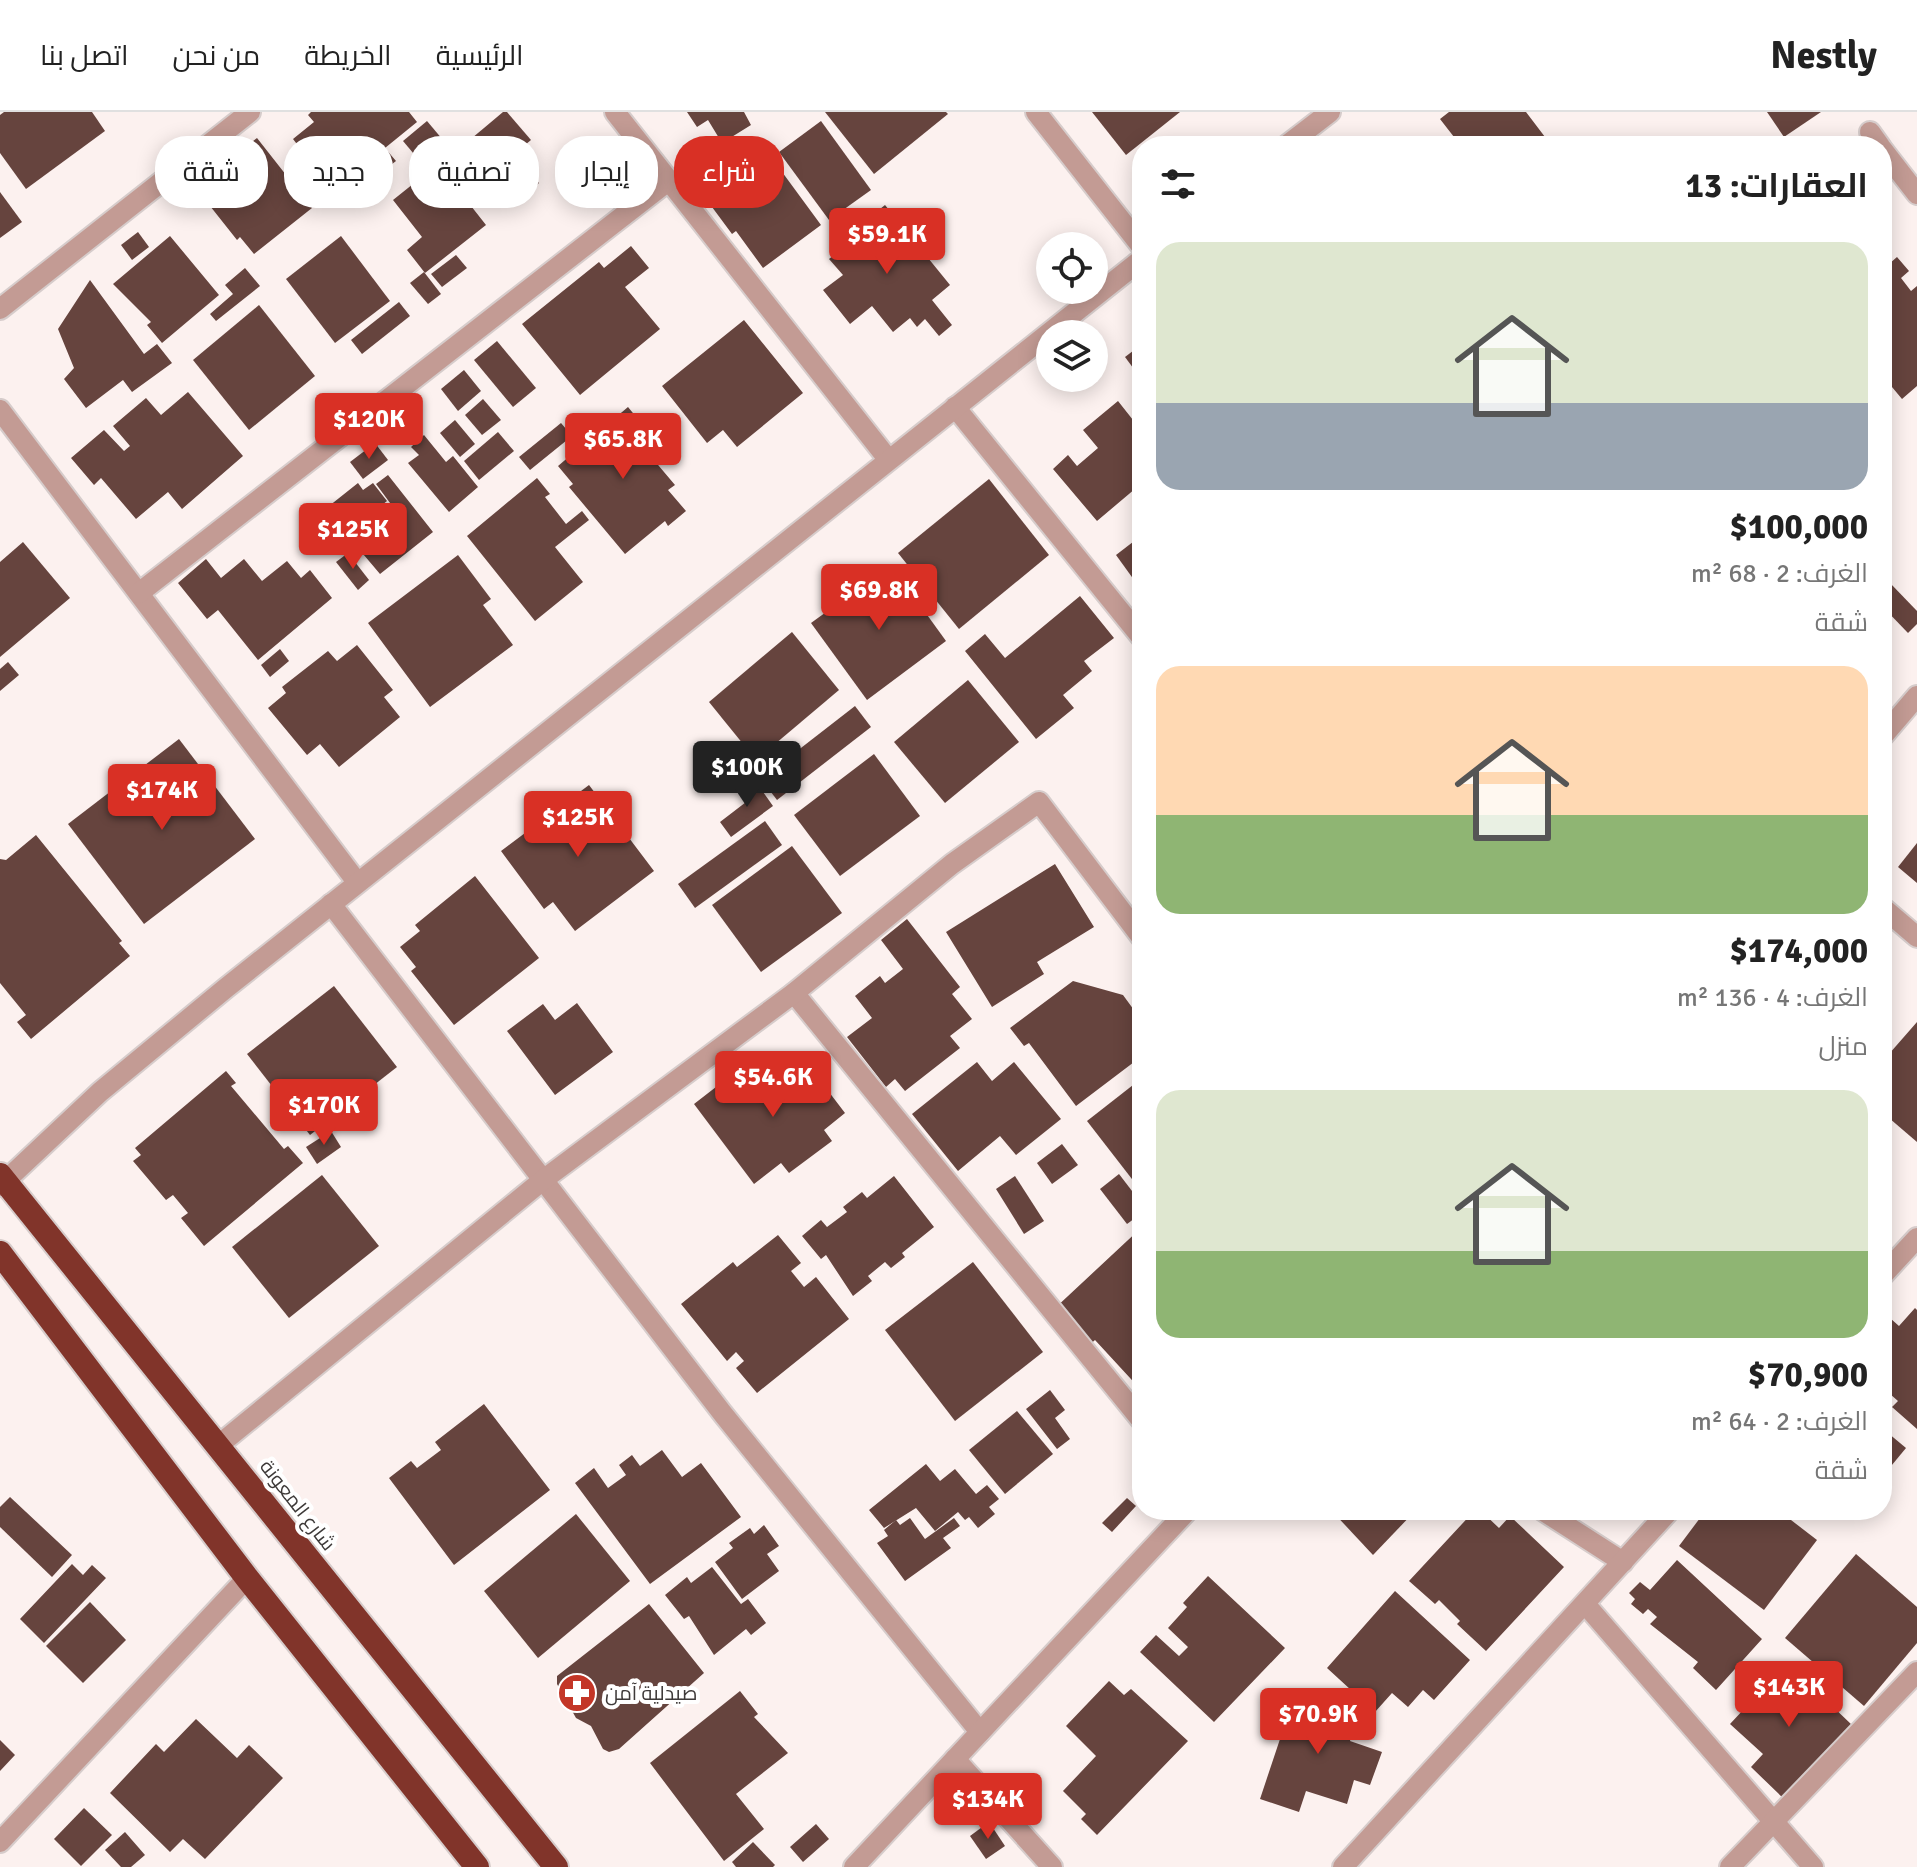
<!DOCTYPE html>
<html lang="ar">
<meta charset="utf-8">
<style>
:root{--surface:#fff;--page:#f2f2f2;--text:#222;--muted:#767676;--line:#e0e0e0;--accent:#d93025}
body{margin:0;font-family:Signika,Cairo,sans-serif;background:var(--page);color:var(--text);direction:rtl;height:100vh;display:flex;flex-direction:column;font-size:30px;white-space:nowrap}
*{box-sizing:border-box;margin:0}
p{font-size:26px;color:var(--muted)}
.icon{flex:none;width:44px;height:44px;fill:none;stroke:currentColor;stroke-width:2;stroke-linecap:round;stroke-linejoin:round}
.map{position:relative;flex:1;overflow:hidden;direction:ltr}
.side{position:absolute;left:1132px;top:24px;width:760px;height:1384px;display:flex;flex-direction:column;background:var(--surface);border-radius:32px;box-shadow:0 4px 20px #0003;direction:rtl}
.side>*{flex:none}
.guide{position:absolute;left:24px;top:24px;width:760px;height:72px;direction:rtl;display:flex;gap:16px}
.controls{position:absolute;left:1036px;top:120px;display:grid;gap:16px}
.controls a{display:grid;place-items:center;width:72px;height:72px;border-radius:50%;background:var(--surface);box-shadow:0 4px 20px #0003;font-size:40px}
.price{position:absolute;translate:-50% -68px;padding:0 18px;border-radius:8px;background:var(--accent);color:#fff;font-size:26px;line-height:52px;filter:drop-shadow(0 2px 4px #0008)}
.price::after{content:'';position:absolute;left:50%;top:48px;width:24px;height:18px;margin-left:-12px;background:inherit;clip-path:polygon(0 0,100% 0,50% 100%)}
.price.active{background:#222;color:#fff}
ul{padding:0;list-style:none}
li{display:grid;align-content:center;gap:16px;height:424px;padding:0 24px}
li span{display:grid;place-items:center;height:248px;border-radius:24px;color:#555}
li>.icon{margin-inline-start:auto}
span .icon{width:144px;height:144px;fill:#fffc;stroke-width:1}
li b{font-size:34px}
h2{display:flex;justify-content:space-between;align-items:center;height:96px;padding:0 24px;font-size:34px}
.pill{padding:0 28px;border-radius:32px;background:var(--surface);box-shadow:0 4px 20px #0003;font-size:28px;line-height:72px}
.pill.active{background:var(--accent);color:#fff}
header{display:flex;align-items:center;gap:48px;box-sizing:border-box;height:112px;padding:0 40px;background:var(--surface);border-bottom:2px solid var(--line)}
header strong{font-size:38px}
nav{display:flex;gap:44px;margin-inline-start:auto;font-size:28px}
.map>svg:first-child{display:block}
</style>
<header>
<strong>Nestly</strong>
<nav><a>الرئيسية</a><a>الخريطة</a><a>من نحن</a><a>اتصل بنا</a></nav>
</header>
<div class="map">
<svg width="1917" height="1755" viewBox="0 0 1917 1755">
<rect width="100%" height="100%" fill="#fcf1ef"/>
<!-- building -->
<g fill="#66443e">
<path d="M4 0H92L105 19 26 77 0 41V3Z"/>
<path d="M311 0H409L417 10 385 36 396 49 342 91 293 27 314 10 308 3Z"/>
<path d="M503 0H507L531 28 484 67 459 37Z"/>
<path d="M687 0H744L751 13 722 31 708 8 697 15Z"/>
<path d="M825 0H946L948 2 874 62Z"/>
<path d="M1092 0H1180L1126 43Z"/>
<path d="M1449 0H1526L1545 25 1539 29 1543 34H1461L1440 7Z"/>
<path d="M1767 0H1821L1784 25Z"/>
<path d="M427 9 448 34 424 54 403 29Z"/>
<path d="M821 9 871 78 829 108 779 40Z"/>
<path d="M257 26 312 96 254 142 240 125 237 128 195 75Z"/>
<path d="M521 48 539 71 515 91 496 69Z"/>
<path d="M774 49 821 113 763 156 736 119 732 122 712 95Z"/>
<path d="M438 52 486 113 425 161 407 138 422 125 393 88Z"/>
<path d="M0 80 22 110 0 126Z"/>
<path d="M885 93 950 173 932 188 952 213 939 224 925 207 917 215 910 206 893 220 872 194 850 212 823 178 843 163 829 147 858 124 854 118Z"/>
<path d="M138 120 149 135 132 148 121 133Z"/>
<path d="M170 124 219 183 162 231 147 213 151 210 113 172Z"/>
<path d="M341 124 390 189 335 231 286 167Z"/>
<path d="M631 134 649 156 625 175 660 217 580 283 522 212 599 150 604 156Z"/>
<path d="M456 143 467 156 442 175 431 162Z"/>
<path d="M1897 145 1909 159 1901 166 1911 179 1917 174V274L1902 287 1882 263V187L1887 183 1882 177V158Z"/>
<path d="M245 156 260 174 216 209 210 202 233 182 225 173Z"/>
<path d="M424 160 441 182 428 192 410 171Z"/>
<path d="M90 168 144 242 157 232 172 251 132 280 123 268 86 296 64 267 74 256 58 217Z"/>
<path d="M399 190 410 204 362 242 351 228Z"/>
<path d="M259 193 315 264 249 318 193 248Z"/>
<path d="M744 208 803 281 737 335 723 318 707 331 662 274Z"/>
<path d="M497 229 536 276 513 295 474 248Z"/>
<path d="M1142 232V268L1125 245Z"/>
<path d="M464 258 481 279 458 299 441 277Z"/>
<path d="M188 280 243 344 182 397 168 380 136 407 101 366 94 373 71 346 104 318 124 339 130 334 113 314 146 286 161 303Z"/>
<path d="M483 287 501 308 482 323 465 303Z"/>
<path d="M1118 289 1133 308 1142 301V371L1097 409 1053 357 1068 343 1077 354 1098 336 1083 318Z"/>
<path d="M628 295 664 339 653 347 675 373 668 378 686 399 668 414 665 409 625 442 569 375 573 372 558 354Z"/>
<path d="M455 308 475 332 460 345 440 321Z"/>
<path d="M561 311 572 324 530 358 519 345Z"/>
<path d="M498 320 514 339 479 368 464 349Z"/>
<path d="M424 323 446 350 453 344 478 375 449 400 408 351 419 343 411 335Z"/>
<path d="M375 331 388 348 363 367 350 350Z"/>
<path d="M388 363 433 420 380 462 358 436 375 423 368 415 393 395 376 372Z"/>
<path d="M537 366 550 382 545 385 566 412 582 399 589 408 555 435 583 470 535 509 467 424Z"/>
<path d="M989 367 1049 443 959 517 898 441Z"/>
<path d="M358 371 363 378 373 371 387 389 353 416 362 428 353 434 324 398Z"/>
<path d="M1142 423V479L1116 443Z"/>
<path d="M23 430 70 486 0 545V450Z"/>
<path d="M348 441 369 468 358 478 336 450Z"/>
<path d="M458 443 491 487 483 493 513 533 430 595 368 511Z"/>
<path d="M206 447 221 466 244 447 262 469 287 449 301 466 310 458 332 486 258 548 218 498 207 507 178 471Z"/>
<path d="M891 453 946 529 867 588 811 511Z"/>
<path d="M1890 471 1917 499V512L1908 521 1882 494V479Z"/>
<path d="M1080 484 1114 526 1084 549 1092 559 1063 583 1074 596 1036 627 965 539 985 522 1005 546Z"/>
<path d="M792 520 839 578 756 648 709 590Z"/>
<path d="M357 533 393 578 384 585 400 605 339 655 320 632 307 643 268 596 286 581 282 575 328 539 337 549Z"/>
<path d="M280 537 289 549 270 565 261 553Z"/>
<path d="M8 550 19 563 0 579V557Z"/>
<path d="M968 568 1019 630 945 691 894 630Z"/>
<path d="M855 594 871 615 777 688 761 667Z"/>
<path d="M179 627 255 727 144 812 68 712Z"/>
<path d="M874 642 920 704 840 764 794 703Z"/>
<path d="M753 666 773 694 731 725 720 710 750 687 741 675Z"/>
<path d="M589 673 654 759 575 819 553 790 544 797 501 739Z"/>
<path d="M765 709 782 733 695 796 678 772Z"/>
<path d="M36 723 122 829 119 831 130 844 31 927 17 910 26 903 0 871V747L6 748Z"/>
<path d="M1917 731V771L1898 755Z"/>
<path d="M792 734 842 801 761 860 712 793Z"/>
<path d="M1055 752 1094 815 1037 850 1044 862 992 895 946 820Z"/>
<path d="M475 764 539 846 454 913 411 859 416 855 400 835 420 819 415 813Z"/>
<path d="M907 807 960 875 952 882 972 907 950 924 960 936 905 979 895 967 886 975 847 925 872 906 855 884 880 864 885 871 903 857 881 828Z"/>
<path d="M1073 869 1123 883 1142 909V944L1076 994 1029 931 1024 934 1010 916Z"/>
<path d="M334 874 397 955 310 1023 247 942Z"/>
<path d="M577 891 613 940 555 983 507 919 543 892 555 908Z"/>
<path d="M1917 910V1030L1882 1000V950Z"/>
<path d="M800 942 845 1001 824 1018 832 1029 789 1061 781 1051 754 1072 694 992 725 968 734 980 750 968 756 976Z"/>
<path d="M977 950 992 969 1014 950 1061 1007 1016 1043 1000 1024 958 1059 912 1002Z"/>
<path d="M226 959 236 971 231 974 284 1037 288 1034 303 1051 204 1134 181 1106 188 1101 173 1083 166 1088 133 1049 141 1043 135 1036Z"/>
<path d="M1142 966V1080L1087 1009Z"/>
<path d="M331 1019 341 1035 317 1052 306 1035Z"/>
<path d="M1062 1032 1078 1053 1052 1072 1037 1051Z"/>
<path d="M1119 1062 1142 1092V1101L1127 1112 1100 1077Z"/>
<path d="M322 1063 379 1134 289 1206 232 1135Z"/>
<path d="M894 1064 934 1115 902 1141 905 1145 891 1156 885 1150 868 1164 872 1169 853 1184 826 1143 821 1147 802 1124 821 1108 827 1115 847 1100 843 1095 862 1080 867 1086Z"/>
<path d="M1015 1064 1044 1109 1024 1122 996 1077Z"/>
<path d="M1142 1115V1279L1095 1228 1087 1235 1053 1198Z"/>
<path d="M778 1123 801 1151 791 1159 804 1175 816 1165 849 1207 757 1281 736 1256 744 1249 736 1240 727 1249 681 1192 733 1150 737 1155Z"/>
<path d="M973 1150 1043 1240 955 1309 885 1218Z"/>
<path d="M1915 1196 1917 1198V1317L1892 1295 1898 1289 1882 1275V1199L1899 1214Z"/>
<path d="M1050 1278 1065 1298 1055 1306 1070 1327 1057 1337 1026 1297Z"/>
<path d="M484 1292 550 1378 454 1453 389 1366 411 1349 417 1356 441 1338 435 1330Z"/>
<path d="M1017 1299 1053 1342 1005 1382 969 1338Z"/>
<path d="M1882 1316 1906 1336 1882 1365Z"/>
<path d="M662 1338 682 1365 701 1351 741 1405 650 1472 575 1371 594 1356 608 1376 626 1363 619 1353 632 1343 640 1354Z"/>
<path d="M926 1352 940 1369 955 1357 976 1382 987 1373 999 1387 989 1395 995 1402 978 1416 969 1405 965 1408 958 1400 935 1419 916 1396 884 1416 869 1398Z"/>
<path d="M10 1385 72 1443 52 1465 0 1415V1395Z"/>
<path d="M1127 1386 1136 1394 1112 1420 1102 1411Z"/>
<path d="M1331 1398H1416L1373 1443Z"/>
<path d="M1475 1398H1480L1499 1416 1510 1404 1564 1455 1486 1539 1457 1512 1460 1509 1439 1488 1435 1492 1409 1469Z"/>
<path d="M1706 1398H1778L1817 1428 1764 1498 1679 1434Z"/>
<path d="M576 1402 630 1469 538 1546 484 1479Z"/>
<path d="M910 1406 925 1427 954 1406 960 1414 943 1426 951 1436 905 1469 877 1431 888 1424 884 1418 896 1408 900 1413Z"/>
<path d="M764 1413 779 1434 767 1442 779 1459 742 1487 715 1450 733 1436 729 1431 750 1416 754 1422Z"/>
<path d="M1856 1442 1917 1495V1531L1864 1594 1785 1526Z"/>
<path d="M1677 1448 1762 1527 1716 1578 1693 1556 1698 1550 1650 1512 1657 1505 1648 1497 1643 1502 1631 1492 1635 1487 1629 1481 1640 1470 1650 1478Z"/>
<path d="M72 1452 83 1463 92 1453 106 1466 44 1531 20 1507Z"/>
<path d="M712 1455 741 1492 748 1487 766 1511 751 1523 746 1517 714 1543 689 1504 684 1507 665 1483 687 1465 691 1471Z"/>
<path d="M1208 1464 1285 1536 1214 1610 1140 1540 1156 1523 1179 1544 1188 1535 1168 1516 1187 1495 1183 1491Z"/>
<path d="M1395 1479 1470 1548 1434 1588 1423 1578 1408 1595 1392 1581 1375 1600 1327 1556Z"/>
<path d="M90 1490 126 1528 83 1571 46 1534Z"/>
<path d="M649 1492 704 1561 619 1637 609 1640 603 1637 591 1614 576 1606 557 1572V1564Z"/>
<path d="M1787 1551 1852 1613 1783 1686 1751 1655 1763 1642 1730 1612Z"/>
<path d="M1109 1569 1124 1583 1131 1577 1188 1629 1097 1723 1081 1707 1086 1702 1063 1679 1096 1644 1066 1614Z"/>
<path d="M740 1579 758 1602 754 1605 788 1641 736 1682 764 1717 724 1749 650 1651Z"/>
<path d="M1295 1582 1358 1603 1350 1629 1382 1640 1370 1673 1354 1668 1347 1692 1306 1679 1299 1700 1260 1687Z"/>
<path d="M196 1607 237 1646 249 1633 283 1666 205 1747 183 1727 170 1740 110 1681 156 1632 164 1640Z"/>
<path d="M0 1628 15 1643 0 1659Z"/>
<path d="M84 1696 112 1723 81 1754 54 1727Z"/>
<path d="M989 1710 1005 1734 986 1747 970 1724Z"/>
<path d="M816 1712 829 1727 803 1750 790 1735Z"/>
<path d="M125 1720 145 1743 131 1755H121L105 1738Z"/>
<path d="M753 1730 775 1753 773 1755H736L732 1750Z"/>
</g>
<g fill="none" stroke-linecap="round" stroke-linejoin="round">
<!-- minor casing -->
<g stroke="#d6cccb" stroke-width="24">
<g id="minor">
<path d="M615 0 888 347"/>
<path d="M1036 0 1142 135"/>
<path d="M1870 20 1880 34"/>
<path d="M1286 34 1330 0"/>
<path d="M1882 37 1917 82"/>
<path d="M0 197 250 0"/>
<path d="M955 295 1142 526"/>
<path d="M0 298 357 770"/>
<path d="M139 481 668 69"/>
<path d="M1882 625 1917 584"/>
<path d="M331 792 723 1302 980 1620"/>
<path d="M1882 795 1917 825"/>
<path d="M794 881 1142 1309"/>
<path d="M0 1074 100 980 226 876 1142 147"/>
<path d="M1882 1164 1917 1126"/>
<path d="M220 1332 543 1068 794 881 952 752 1039 690 1142 826"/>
<path d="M1542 1398 1623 1450"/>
<path d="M1586 1493 1813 1755"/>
<path d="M955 1647 1052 1755"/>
<path d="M0 1730 247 1466"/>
<path d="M854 1755 1188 1398"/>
<path d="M1343 1755 1670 1398"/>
<path d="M1730 1755 1917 1560"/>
</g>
</g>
<!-- highway casing -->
<g stroke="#d6cccb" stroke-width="28">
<g id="highway">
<path d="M0 1063 556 1755"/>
<path d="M0 1141 247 1466 477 1755"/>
</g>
</g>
<!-- minor -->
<use href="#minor" stroke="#c39b94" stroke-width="20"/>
<!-- highway -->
<use href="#highway" stroke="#81342a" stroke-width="24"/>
</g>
<!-- icons -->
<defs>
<g id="pharmacy-disc" transform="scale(2)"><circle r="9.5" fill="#c33627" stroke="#fff"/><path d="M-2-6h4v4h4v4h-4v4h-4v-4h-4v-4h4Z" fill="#fff"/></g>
</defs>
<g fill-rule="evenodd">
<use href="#pharmacy-disc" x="577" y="1581"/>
</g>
<g text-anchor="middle" stroke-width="8" stroke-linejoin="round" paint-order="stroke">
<!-- street labels -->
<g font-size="20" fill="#3e3a39" stroke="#fff">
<text transform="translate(298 1393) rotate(52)" y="7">شارع المعونة</text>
</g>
<!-- poi labels -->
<g font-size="20" fill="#3e3a39" stroke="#fff" text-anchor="start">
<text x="605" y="1588">صيدلية آمن</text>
</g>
</g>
</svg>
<div class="controls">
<a><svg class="icon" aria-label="locate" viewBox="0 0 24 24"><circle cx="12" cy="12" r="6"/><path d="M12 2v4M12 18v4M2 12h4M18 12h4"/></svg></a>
<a><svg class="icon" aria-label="layers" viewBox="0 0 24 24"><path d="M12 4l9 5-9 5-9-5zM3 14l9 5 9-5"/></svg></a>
</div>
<b class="price" style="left:887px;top:164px">$59.1K</b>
<b class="price" style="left:369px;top:349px">$120K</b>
<b class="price" style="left:623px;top:369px">$65.8K</b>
<b class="price" style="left:353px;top:459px">$125K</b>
<b class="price" style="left:879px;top:520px">$69.8K</b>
<b class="price active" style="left:747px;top:697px">$100K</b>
<b class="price" style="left:162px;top:720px">$174K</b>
<b class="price" style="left:578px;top:747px">$125K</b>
<b class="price" style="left:773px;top:1007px">$54.6K</b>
<b class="price" style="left:324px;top:1035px">$170K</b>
<b class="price" style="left:1789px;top:1617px">$143K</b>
<b class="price" style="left:1318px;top:1644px">$70.9K</b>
<b class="price" style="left:988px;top:1729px">$134K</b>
<div class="guide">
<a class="pill active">شراء</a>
<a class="pill">إيجار</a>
<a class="pill">تصفية</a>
<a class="pill">جديد</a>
<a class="pill">شقة</a>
</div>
<section class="side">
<h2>العقارات: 13<svg class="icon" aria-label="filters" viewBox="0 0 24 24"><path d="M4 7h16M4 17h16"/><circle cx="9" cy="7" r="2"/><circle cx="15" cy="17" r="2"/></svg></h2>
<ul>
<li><span style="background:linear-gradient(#dfe7d0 65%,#9aa5b1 0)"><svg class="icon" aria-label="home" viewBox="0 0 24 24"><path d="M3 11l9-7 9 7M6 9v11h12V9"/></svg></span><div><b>$100,000</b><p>الغرف: 2 · 68 m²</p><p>شقة</p></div></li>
<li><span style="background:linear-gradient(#ffd9b3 60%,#8fb573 0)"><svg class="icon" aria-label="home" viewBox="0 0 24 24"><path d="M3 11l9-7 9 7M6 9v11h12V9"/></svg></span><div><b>$174,000</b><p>الغرف: 4 · 136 m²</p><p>منزل</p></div></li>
<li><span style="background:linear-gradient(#dfe7d0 65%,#8fb573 0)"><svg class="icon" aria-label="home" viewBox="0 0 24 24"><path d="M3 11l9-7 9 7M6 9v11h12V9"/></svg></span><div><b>$70,900</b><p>الغرف: 2 · 64 m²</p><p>شقة</p></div></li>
</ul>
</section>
</div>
